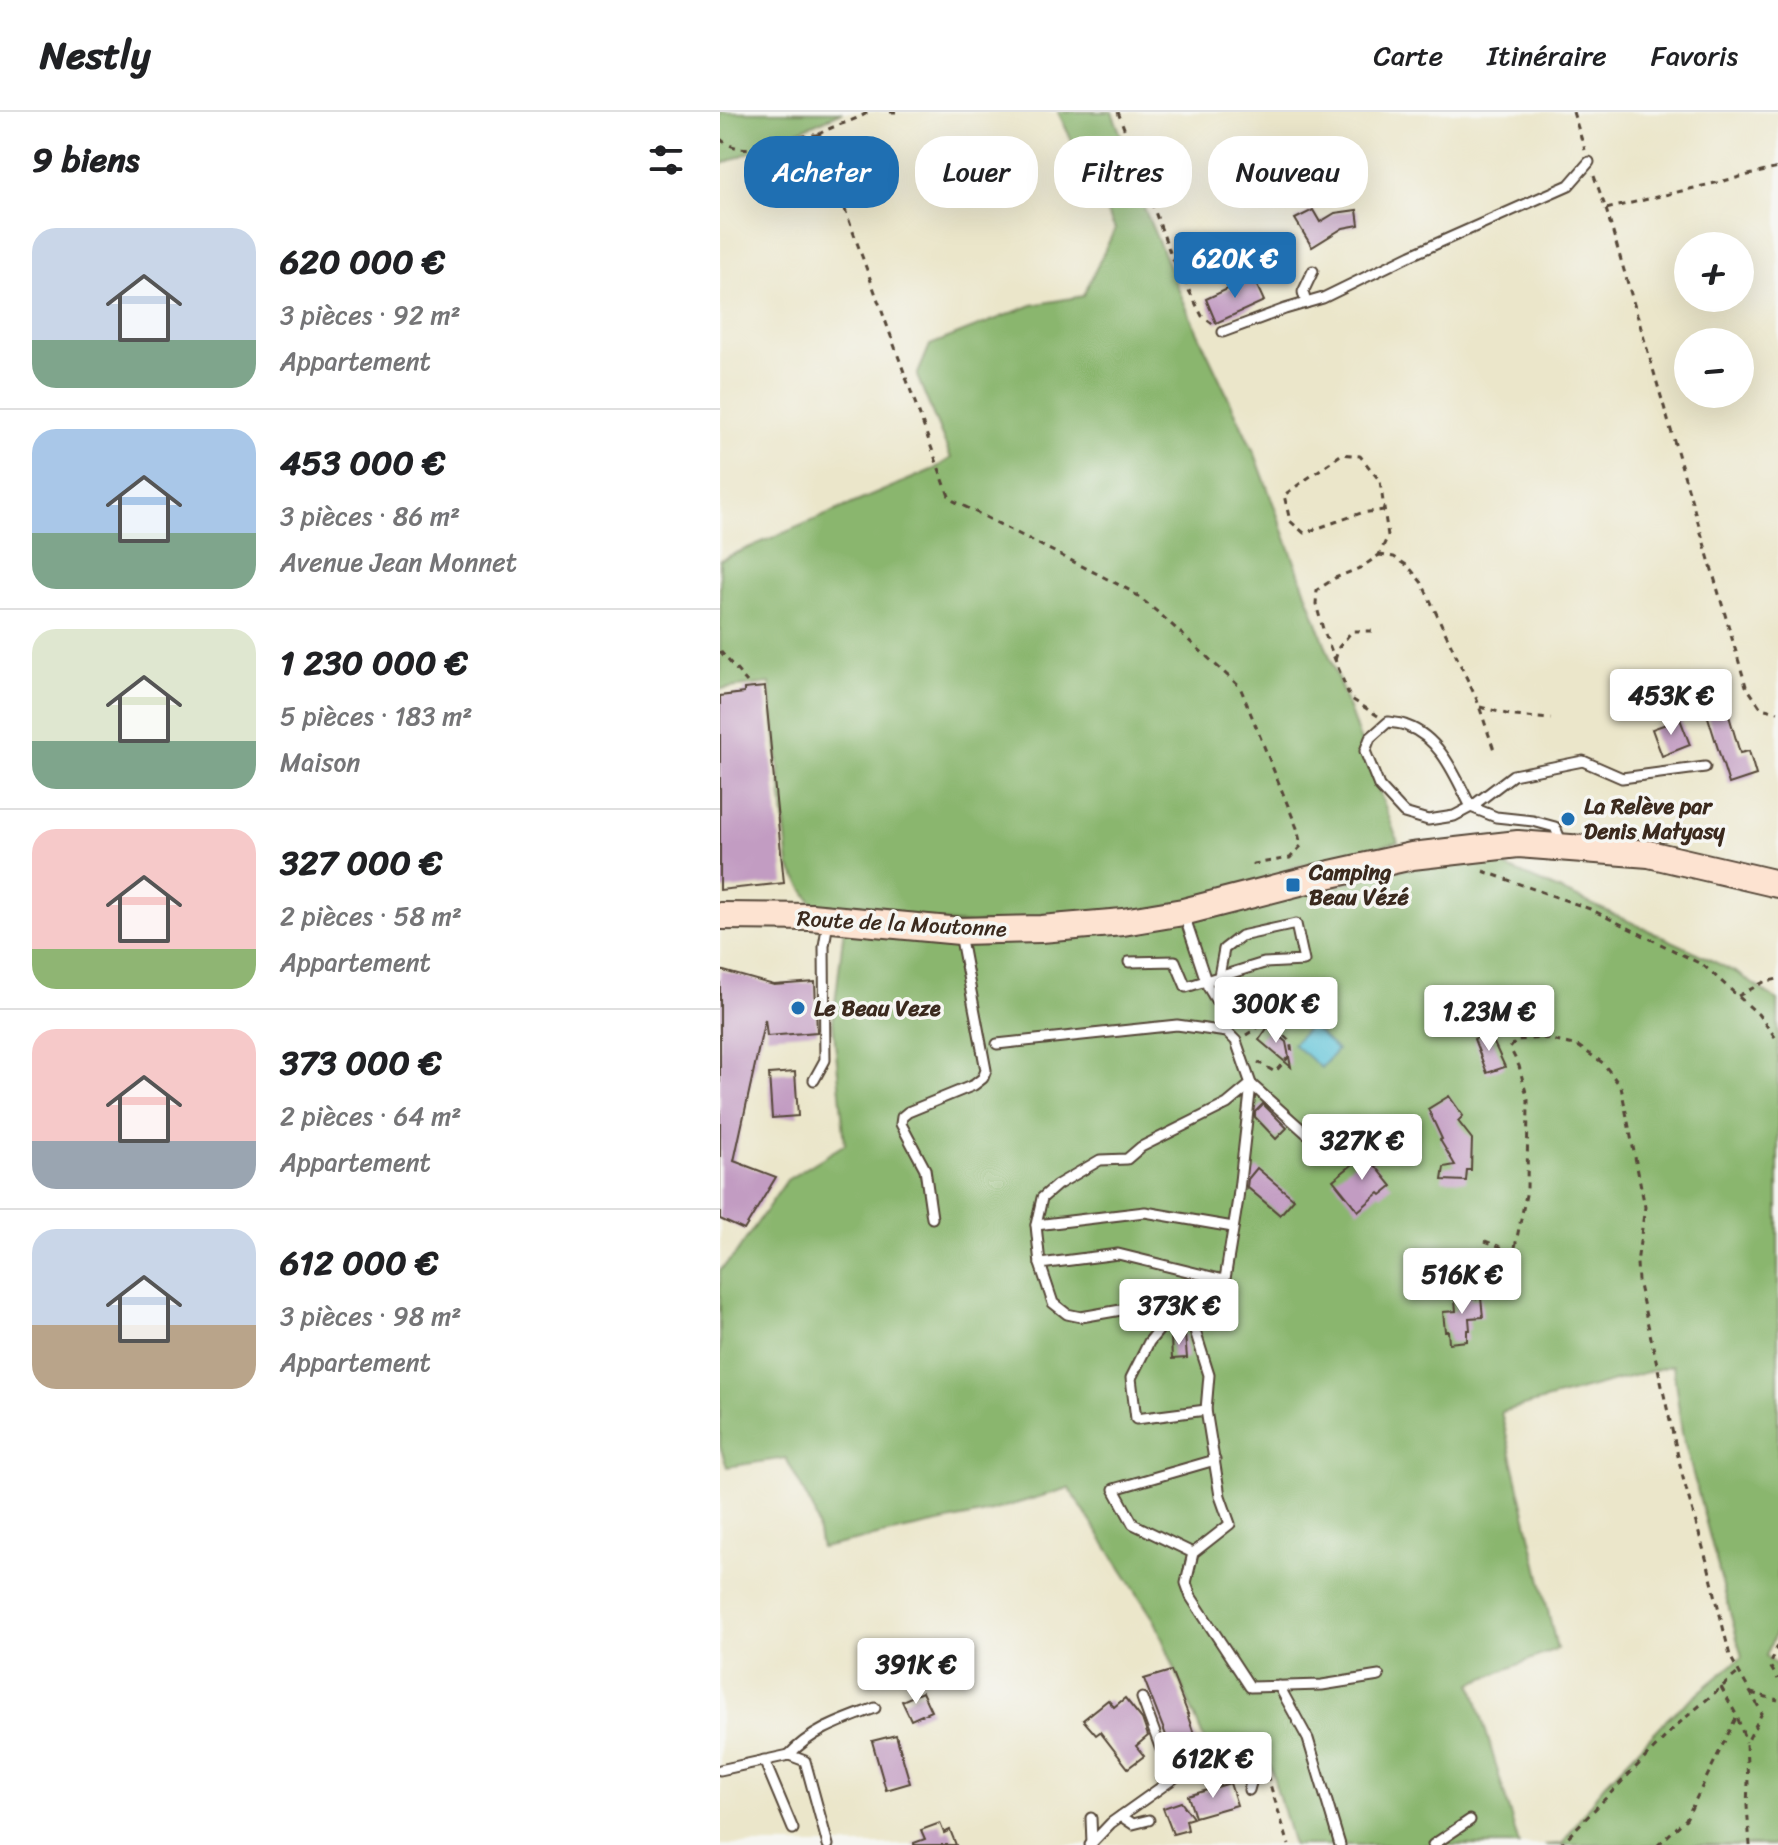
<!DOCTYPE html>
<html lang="fr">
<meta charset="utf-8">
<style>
:root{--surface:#fff;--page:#f2f2f2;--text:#202124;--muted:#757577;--line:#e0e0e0;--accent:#1f6fb2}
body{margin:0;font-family:Sriracha,sans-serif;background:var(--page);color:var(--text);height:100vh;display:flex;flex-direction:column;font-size:30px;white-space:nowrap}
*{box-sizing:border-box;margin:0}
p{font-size:26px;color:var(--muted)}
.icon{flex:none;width:44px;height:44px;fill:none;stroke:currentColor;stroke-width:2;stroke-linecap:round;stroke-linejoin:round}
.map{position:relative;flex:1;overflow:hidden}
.panel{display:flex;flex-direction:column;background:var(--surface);width:720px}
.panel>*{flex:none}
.guide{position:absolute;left:24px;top:24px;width:760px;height:72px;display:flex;gap:16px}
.buttons{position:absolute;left:954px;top:120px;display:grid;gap:16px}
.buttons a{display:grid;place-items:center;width:80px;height:80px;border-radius:50%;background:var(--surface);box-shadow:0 8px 32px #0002;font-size:40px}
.price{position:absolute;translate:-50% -68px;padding:0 18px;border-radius:8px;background:#fff;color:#222;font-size:26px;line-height:52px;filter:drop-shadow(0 2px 4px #0008)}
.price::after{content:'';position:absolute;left:50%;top:48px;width:24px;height:18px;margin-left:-12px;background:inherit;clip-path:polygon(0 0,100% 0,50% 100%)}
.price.on{background:var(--accent);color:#fff}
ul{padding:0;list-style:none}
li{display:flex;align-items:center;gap:24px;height:200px;padding:0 32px}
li+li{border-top:2px solid var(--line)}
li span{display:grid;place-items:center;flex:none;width:224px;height:160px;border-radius:24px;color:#555}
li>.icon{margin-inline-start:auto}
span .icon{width:96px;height:96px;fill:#fffc;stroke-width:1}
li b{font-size:34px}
h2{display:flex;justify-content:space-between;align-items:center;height:96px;padding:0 32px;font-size:34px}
.pill{padding:0 28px;border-radius:32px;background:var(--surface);box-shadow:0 8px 32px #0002;font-size:28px;line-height:72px}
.pill.on{background:var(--accent);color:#fff}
header{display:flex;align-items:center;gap:48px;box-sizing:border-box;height:112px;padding:0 40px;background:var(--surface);border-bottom:2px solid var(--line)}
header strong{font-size:38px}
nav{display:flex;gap:44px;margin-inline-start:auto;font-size:28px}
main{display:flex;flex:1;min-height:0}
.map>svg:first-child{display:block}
</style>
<header>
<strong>Nestly</strong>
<nav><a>Carte</a><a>Itinéraire</a><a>Favoris</a></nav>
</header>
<main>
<section class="panel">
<h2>9 biens<svg class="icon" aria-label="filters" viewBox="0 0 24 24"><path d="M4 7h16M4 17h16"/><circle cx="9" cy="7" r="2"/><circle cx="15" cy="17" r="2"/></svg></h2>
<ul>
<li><span style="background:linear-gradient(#c9d6e8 70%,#7fa58c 0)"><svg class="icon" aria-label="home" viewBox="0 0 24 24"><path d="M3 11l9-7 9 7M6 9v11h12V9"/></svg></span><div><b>620 000 €</b><p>3 pièces · 92 m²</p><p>Appartement</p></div></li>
<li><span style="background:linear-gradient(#a9c7e8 65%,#7fa58c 0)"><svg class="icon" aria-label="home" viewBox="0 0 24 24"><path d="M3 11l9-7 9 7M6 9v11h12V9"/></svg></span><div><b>453 000 €</b><p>3 pièces · 86 m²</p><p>Avenue Jean Monnet</p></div></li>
<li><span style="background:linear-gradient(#dfe7d0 70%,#7fa58c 0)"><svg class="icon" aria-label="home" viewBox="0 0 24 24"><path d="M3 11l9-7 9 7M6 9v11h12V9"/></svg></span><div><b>1 230 000 €</b><p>5 pièces · 183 m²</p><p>Maison</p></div></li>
<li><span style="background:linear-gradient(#f6c9c9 75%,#8fb573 0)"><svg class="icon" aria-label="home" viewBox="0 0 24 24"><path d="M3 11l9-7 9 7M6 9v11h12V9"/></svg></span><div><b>327 000 €</b><p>2 pièces · 58 m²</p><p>Appartement</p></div></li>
<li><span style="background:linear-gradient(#f6c9c9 70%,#9aa5b1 0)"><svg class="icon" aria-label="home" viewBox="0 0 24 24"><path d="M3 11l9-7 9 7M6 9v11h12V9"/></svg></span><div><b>373 000 €</b><p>2 pièces · 64 m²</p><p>Appartement</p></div></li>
<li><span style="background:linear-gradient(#c9d6e8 60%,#b9a48a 0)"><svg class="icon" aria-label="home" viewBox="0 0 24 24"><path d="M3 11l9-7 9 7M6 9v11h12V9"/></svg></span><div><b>612 000 €</b><p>3 pièces · 98 m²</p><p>Appartement</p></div></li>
</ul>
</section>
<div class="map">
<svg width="1058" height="1733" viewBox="0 0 1058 1733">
<rect width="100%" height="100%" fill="#f6f6f2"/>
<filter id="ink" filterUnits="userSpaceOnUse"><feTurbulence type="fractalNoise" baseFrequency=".0125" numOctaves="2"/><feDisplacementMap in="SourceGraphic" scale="16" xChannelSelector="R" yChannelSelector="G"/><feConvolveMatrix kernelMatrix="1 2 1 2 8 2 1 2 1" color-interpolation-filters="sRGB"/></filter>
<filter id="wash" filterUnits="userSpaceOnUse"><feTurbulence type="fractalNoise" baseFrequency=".006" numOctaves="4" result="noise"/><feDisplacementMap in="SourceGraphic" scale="32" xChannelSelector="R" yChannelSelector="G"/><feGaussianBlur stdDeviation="1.8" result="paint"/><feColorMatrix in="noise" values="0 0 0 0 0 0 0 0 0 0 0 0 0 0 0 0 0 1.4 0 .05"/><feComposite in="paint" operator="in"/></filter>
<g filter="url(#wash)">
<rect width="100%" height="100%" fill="#ebe6ca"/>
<!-- forest -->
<g fill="#8ab66e" stroke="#627046" stroke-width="2">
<path d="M0 0H122L0 53Z"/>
<path d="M338 0H392L414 56 415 75 470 204 535 342 678 730 574 755 528 777 399 805 248 812 97 799 69 754 50 571 0 577V448L214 357 231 346 197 264 210 233 312 193 363 184 395 117Z"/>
<path d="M767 747 867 790 967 836 1017 861 1058 889V1515L1046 1544 1058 1554V1733H824L842 1732 883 1674 950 1604 1022 1545 962 1321 953 1253 781 1300 837 1537 752 1571 799 1733H573L546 1640 490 1642 435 1509 349 1376 261 1402 101 1436 94 1399 66 1346 7 1355 0 1334V1158L15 1143 67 1068 125 1032 113 909 124 816 490 804 602 778 668 759Z"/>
</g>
<!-- water -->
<path fill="#5bc2d8" stroke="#4b767b" stroke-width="2" d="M590 913 617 938 601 956 573 932Z"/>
<g id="blocks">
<!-- building -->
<g fill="#c29cc2">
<path d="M593 98 600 110 615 101 637 98 639 113 623 116 592 135 575 107Z"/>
<path d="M533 165 544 189 496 211 486 187Z"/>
<path d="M45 575 64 771 0 778V584L24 581V577Z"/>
<path d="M1002 580 1020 641 1029 639 1036 663 1009 672 982 586Z"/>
<path d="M960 607 970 633 942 644 932 617Z"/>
<path d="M0 858 54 873 95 870 97 920 47 924 45 907 14 1049 56 1065 24 1118 0 1107Z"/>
<path d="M548 915 566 930 571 955 539 928Z"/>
<path d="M769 920 785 955 767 961 754 927Z"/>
<path d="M75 960 78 1004 52 1006 49 962Z"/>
<path d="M729 984 743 1004 738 1009 752 1027 751 1058H747L746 1069 722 1068 724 1055 735 1053 720 1028 722 1027 708 997Z"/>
<path d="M543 992 567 1016 556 1027 535 1005V1000Z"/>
<path d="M646 1042 672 1074 661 1083 659 1081 638 1099 613 1068Z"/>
<path d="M537 1056 574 1087 560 1103 527 1075 528 1067Z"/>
<path d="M750 1177 751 1187 761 1186 763 1205 749 1206 750 1218H747V1229L729 1231 728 1219H725L723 1200 736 1199 734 1178Z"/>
<path d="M465 1223 467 1246 452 1247 451 1225Z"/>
<path d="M451 1559 468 1602H467L482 1645 458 1654 424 1567Z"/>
<path d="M202 1580 211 1599 191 1608 182 1589Z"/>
<path d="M405 1586 422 1607 428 1624 416 1634 424 1644 408 1656 380 1620 376 1623 363 1608 388 1588 394 1595Z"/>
<path d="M176 1623 190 1671 166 1678 152 1629Z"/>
<path d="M510 1671 517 1693 475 1705 468 1684Z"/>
<path d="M461 1690 473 1706 466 1708 468 1718 453 1722 443 1696Z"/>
<path d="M220 1711 224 1721 230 1718 236 1733H194V1731L205 1727 201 1718Z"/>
</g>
</g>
</g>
<g filter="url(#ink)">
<use href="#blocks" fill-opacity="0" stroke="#554638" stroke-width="2"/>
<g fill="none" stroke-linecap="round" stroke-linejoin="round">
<!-- service casing -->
<g stroke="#554638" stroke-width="13">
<g id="service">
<path d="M586 191 583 180 593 159"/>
<path d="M503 220 565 197 603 186 691 143 849 73 869 50"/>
<path d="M668 610C674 611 682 611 687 614 721 626 736 666 751 695L734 704 708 708 684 701 659 674 645 639 650 626Z"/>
<path d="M842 732 835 715 813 709 776 705 751 695 793 663 863 649 902 666 985 655"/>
<path d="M464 803 488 875 503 900 507 920"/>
<path d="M409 850 455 849 466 875 544 851 584 849 576 812 521 824 504 837 499 864"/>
<path d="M277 932 457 913 507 920 516 929 531 972 586 1021"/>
<path d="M94 968 105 948 104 834 108 810"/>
<path d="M212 1106 205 1057 181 1012 182 1005 188 1000 254 973 263 966 266 958 240 822"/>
<path d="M316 1113 425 1100 513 1115"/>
<path d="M320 1152 398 1142 504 1168"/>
<path d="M452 1202 429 1230 411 1266 416 1307 486 1298"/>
<path d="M471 1206 489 1263 486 1298 500 1384 510 1412 473 1441 466 1471 471 1485 530 1575 602 1573 659 1564"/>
<path d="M471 1206 445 1201 401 1198 361 1205 347 1202 333 1191 320 1152 316 1113 322 1086 337 1073 380 1048 407 1047 421 1035 507 992 531 972"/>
<path d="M471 1206 505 1167 518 1087 531 972"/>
<path d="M473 1441 413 1412 394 1377 495 1348"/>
<path d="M559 1574 588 1627 620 1733"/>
<path d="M422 1586 443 1643 455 1665"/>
<path d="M69 1643C93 1617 124 1608 155 1596"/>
<path d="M44 1648 73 1717"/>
<path d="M0 1658 69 1643 85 1649 108 1733"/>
<path d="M529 1678 537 1650"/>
<path d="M401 1704 413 1712 429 1708"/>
<path d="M371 1706 372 1731"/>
<path d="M370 1733 391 1711 464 1659 499 1648 526 1644 543 1652"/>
<path d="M713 1733 750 1708"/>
</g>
</g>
<!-- secondary casing -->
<g stroke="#554638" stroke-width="30">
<path id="secondary" d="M0 804 91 805 240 819 321 817 403 810 463 800 611 762 692 744 798 732 929 742 1058 772"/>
</g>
<!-- path -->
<g stroke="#554638" stroke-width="3" stroke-dasharray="6 6" stroke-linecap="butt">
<path d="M170 0H180"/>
<path d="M398 0 451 143 482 204 494 213"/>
<path d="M853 0 865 38"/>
<path d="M98 23C113 12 133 11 148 0"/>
<path d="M0 27C28 51 66 22 98 23L230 387 411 479 440 502 520 575 577 716 581 734 570 746 534 752 536 759"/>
<path d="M874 64 886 97 1058 56"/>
<path d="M886 97 1026 574 1041 596 1058 600"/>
<path d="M659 443 674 445 688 454 702 471 757 588 774 638"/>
<path d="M0 539 27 570"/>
<path d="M615 548 619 535 632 519H654"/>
<path d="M760 595 794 604 831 607"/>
<path d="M658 604 630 586 603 517 596 492 597 478 615 466 642 455 659 443 668 424 660 369 640 344 622 342 564 383 570 409 584 421 641 401 664 398"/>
<path d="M763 759 870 797 983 853 1038 902 1058 929"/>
<path d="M1018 884 1044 870 1058 867"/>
<path d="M526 923 548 909 570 929 572 941 555 960 538 950"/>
<path d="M765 1129 794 1140 807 1078 808 988 799 954 790 936 797 928 823 926 858 934 883 951 901 975 925 1095 917 1151 918 1169 963 1366 988 1453 1010 1544 1042 1601 1026 1632 1028 1671 1027 1694 1030 1733"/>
<path d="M1058 1533 1050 1554 1058 1567"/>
<path d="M1001 1575 1017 1604 1026 1630"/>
<path d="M1031 1581 1058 1588"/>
<path d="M547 1663 569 1733"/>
<path d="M840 1733 957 1613 1019 1560"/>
<path d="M938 1733 966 1707 1017 1604"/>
</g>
<!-- service -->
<use href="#service" stroke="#fff" stroke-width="9"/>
<!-- secondary -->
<use href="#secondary" stroke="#fde3d1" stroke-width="26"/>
</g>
</g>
<!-- markers -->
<g fill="#1f6fb2" stroke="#f6f6f2" stroke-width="3">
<circle cx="848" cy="707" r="8"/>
<rect x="565" y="765" width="16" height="16" rx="4"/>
<circle cx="78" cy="896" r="8"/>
</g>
<g text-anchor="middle" stroke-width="7" stroke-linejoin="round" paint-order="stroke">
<!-- poi labels -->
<g font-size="22" font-weight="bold" fill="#3b2a1e" stroke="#f6f6f2" text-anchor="start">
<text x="864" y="702">La Relève par<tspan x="864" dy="25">Denis Matyasy</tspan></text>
<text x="589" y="768">Camping<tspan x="589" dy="25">Beau Vézé</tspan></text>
<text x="94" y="904">Le Beau Veze</text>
</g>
<!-- street labels -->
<g font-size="22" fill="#3b2a1e" stroke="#f6f6f2">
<text transform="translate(182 811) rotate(3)" y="8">Route de la Moutonne</text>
</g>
</g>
</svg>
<div class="buttons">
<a>+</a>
<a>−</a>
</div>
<b class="price on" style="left:515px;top:188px">620K €</b>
<b class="price" style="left:951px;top:625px">453K €</b>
<b class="price" style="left:556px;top:933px">300K €</b>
<b class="price" style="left:769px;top:941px">1.23M €</b>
<b class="price" style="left:642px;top:1070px">327K €</b>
<b class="price" style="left:742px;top:1204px">516K €</b>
<b class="price" style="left:459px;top:1235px">373K €</b>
<b class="price" style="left:196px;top:1594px">391K €</b>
<b class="price" style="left:493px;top:1688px">612K €</b>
<div class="guide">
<a class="pill on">Acheter</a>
<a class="pill">Louer</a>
<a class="pill">Filtres</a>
<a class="pill">Nouveau</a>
</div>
</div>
</main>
